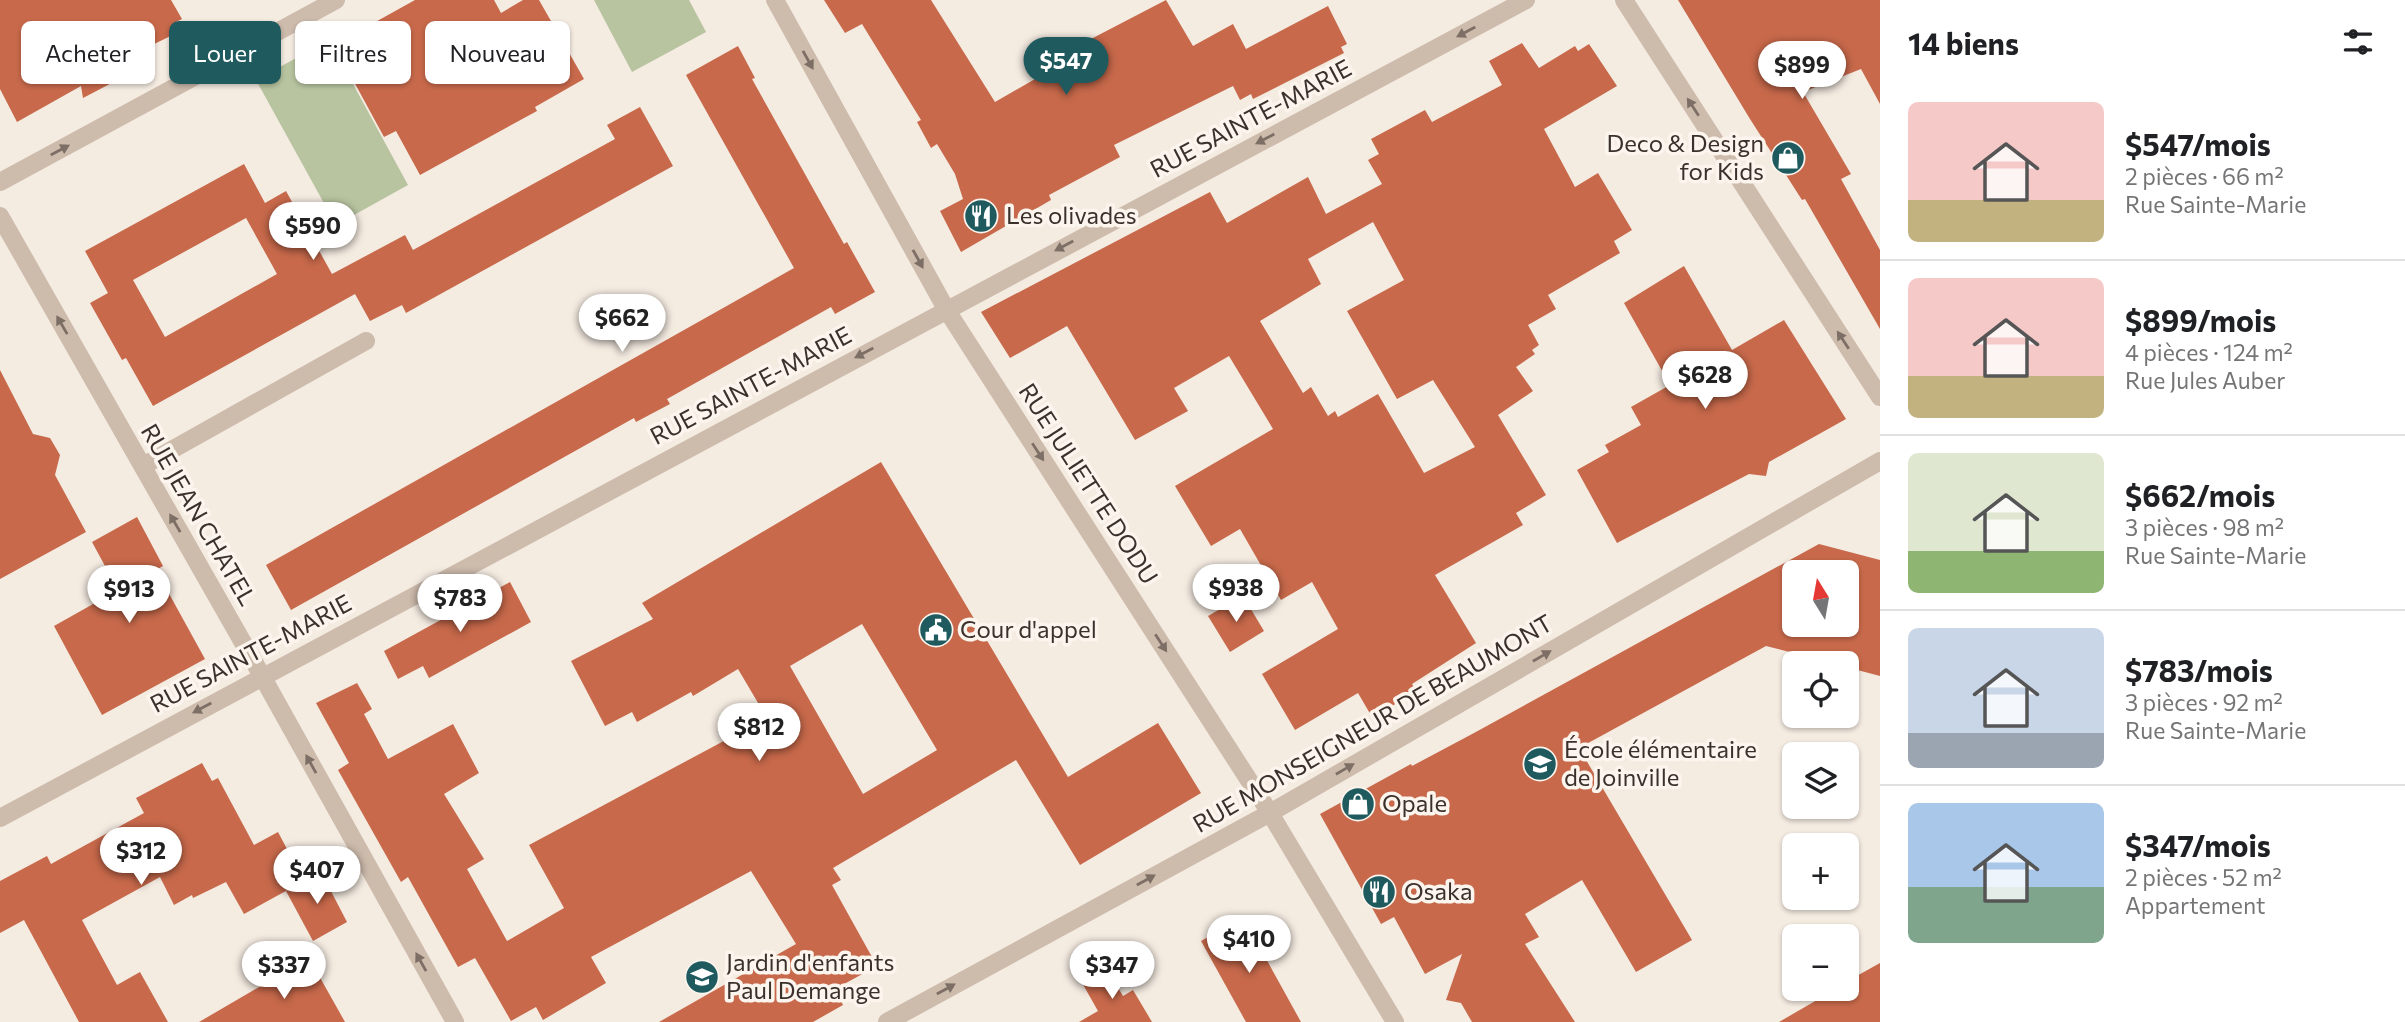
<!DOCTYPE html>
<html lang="fr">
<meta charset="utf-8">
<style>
:root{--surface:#fff;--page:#f2f2f2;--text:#202124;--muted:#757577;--line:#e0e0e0;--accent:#1f5a5e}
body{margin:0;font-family:Commissioner,sans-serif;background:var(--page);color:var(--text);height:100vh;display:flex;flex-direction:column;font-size:26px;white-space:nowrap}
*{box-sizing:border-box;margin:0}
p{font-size:23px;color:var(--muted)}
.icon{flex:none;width:38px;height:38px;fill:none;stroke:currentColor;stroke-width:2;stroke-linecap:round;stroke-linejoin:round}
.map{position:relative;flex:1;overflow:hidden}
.panel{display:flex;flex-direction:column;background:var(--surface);width:525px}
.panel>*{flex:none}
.top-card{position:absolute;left:21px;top:21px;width:665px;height:63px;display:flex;gap:14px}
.needle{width:46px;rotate:349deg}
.controls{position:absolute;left:1782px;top:560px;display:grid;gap:14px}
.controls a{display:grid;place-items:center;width:77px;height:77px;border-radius:10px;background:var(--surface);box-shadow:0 2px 5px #0004;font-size:35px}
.price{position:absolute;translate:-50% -60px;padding:0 16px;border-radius:24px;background:#fff;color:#222;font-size:23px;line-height:46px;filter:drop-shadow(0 2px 4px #0008)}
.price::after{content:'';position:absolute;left:50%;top:42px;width:21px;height:16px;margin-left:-10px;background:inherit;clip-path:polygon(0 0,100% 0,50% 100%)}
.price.selected{background:var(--accent);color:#fff}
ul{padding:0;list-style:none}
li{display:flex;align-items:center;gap:21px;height:175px;padding:0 28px}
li+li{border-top:2px solid var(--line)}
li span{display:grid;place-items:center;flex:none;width:196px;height:140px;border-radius:10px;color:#555}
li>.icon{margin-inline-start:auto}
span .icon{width:84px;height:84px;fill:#fffc;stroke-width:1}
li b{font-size:30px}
h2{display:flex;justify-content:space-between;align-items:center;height:84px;padding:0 28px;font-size:30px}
.tag{padding:0 24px;border-radius:10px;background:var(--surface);box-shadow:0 2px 5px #0004;font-size:24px;line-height:63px}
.tag.selected{background:var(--accent);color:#fff}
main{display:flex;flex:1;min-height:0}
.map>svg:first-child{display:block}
</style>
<main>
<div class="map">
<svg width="1880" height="1022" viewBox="0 0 1880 1022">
<rect width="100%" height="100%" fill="#f4ebe1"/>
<!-- green -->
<g fill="#b8c4a0">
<path d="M594 0H689L706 32 632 72Z"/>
<path d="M329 40 408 185 336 225 256 80Z"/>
</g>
<!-- building -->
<g fill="#c8694b" fill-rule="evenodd">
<path d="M0 0H171L182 19 176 22 181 31 119 61 127 75 83 98 81 86 17 122 0 89Z"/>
<path d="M415 0H494L501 13 523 0H539L584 79 535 107 537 111 420 175 396 131 384 137 334 45Z"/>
<path d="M824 0H931L995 102 1068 60 1064 53 1166 0 1193 46 1233 24 1246 49 1328 6 1347 44 1341 47 1344 53 1253 99 1251 94 1240 100 1233 86 1114 145 1120 157 1049 195 1051 200 961 252 940 211 963 199 955 174 937 144 931 148 917 122 921 120 862 24 845 33Z"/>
<path d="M1678 0H1880V104L1861 69 1803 92 1851 174 1841 179 1880 250V329L1805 199 1802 200 1750 119Z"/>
<path d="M1522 43 1539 68 1575 46 1578 51 1589 44 1617 86 1544 129 1575 187 1598 173 1632 230 1614 241 1620 253 1548 295 1556 309 1528 325 1539 345 1532 350 1535 354 1516 367 1533 391 1498 415 1546 495 1516 513 1523 525 1435 575 1476 643 1412 684 1417 692 1372 717 1358 693 1295 730 1262 674 1338 629 1312 582 1281 600 1240 529 1211 546 1175 486 1273 429 1229 356 1174 388 1188 411 1135 440 1067 326 1010 358 981 312 1210 192 1227 223 1308 177 1326 214 1382 184 1368 160 1379 154 1371 139 1425 110 1432 122 1502 85 1489 61ZM1373 222 1404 280 1347 311 1397 399 1433 380 1475 447 1424 473 1378 394 1338 417 1335 411 1328 416 1311 387 1303 393 1260 321 1321 284 1308 259Z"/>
<path d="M738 46 755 78 752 79 844 244 847 242 875 292 835 314 831 307 667 399 670 404 636 422 634 418 291 610 266 565 794 268 686 75Z"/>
<path d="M640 107 673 166 406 313 402 305 370 321 355 294 153 406 126 358 122 360 90 303 108 293 85 251 244 164 265 203 286 191 332 274 405 235 413 250 615 139 607 125ZM246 218 277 274 165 337 133 280Z"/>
<path d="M1684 266 1732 350 1784 320 1846 419 1769 462 1766 476 1749 474 1617 543 1577 470 1609 452 1605 445 1641 425 1631 407 1670 385 1624 303Z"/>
<path d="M0 370 33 434 50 438 60 455 55 475 86 532 0 579Z"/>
<path d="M881 462 1068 777 1158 723 1201 793 1080 865 1016 760 833 868 841 880 832 885 877 966 835 989 843 1005 813 1022H659L796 944 751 871 591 957 606 983 543 1020 536 1007 511 1021 475 958 458 967 408 877 401 882 338 770 349 763 316 703 357 683 372 709 364 714 388 759 453 724 479 773 444 794 484 859 467 869 507 941 564 908 529 845 767 718 738 669 693 696 691 692 637 722 632 712 605 726 571 661 653 619 642 603ZM862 624 937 750 863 794 790 666Z"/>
<path d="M137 517 163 566 156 570 205 659 102 715 54 626 118 590 92 542Z"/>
<path d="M1819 544 1880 560V676L1846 667V663H1832L1766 646 1579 748 1692 940 1636 972 1582 880 1525 914 1539 937 1525 944 1575 1022H1472L1461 1003 1446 1000 1462 954 1425 974 1394 917 1381 924 1320 814 1411 764 1412 766 1474 733ZM1794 572H1846V625H1794Z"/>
<path d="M510 582 531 622 429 678 423 666 398 679 384 651Z"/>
<path d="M1243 596 1264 631 1230 652 1208 616Z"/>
<path d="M202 763 212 781 218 778 254 845 278 832 304 881 244 914 226 882 193 898 192 895 174 905 160 877 82 920 117 985 140 972 168 1022H79L24 920 0 933V881L47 856 51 864 144 813 136 798Z"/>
<path d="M321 872 347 922 313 941 286 891Z"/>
<path d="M1243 917 1301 1022H1246L1201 941Z"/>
<path d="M309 958 345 1022H199Z"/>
<path d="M1880 963V1022H1779L1836 989H1846V982Z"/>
<path d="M1105 966 1123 996 1133 990 1152 1022H1079L1098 1011 1081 981Z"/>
</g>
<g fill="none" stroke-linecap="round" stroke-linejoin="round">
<!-- minor -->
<g stroke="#cdbbac" stroke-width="18">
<path d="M775 0 946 309 1270 813 1395 1022"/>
<path d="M1624 0 1880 397"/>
<path d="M0 182 336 0"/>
<path d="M0 216 262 676 455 1022"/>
<path d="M143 466 366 341"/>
<path d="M0 818 1526 0"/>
<path d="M887 1022 1270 813 1880 461"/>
</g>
</g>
<!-- one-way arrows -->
<defs><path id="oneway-solid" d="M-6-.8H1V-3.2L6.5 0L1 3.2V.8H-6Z" transform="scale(1.75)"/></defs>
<g fill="#7d6f65">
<use href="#oneway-solid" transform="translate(1466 32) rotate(152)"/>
<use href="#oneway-solid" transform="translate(808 60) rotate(61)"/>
<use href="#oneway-solid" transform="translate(1693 107) rotate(-123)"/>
<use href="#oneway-solid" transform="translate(1265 139) rotate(152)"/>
<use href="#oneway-solid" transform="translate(60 150) rotate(-28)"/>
<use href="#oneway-solid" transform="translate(1064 246) rotate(152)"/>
<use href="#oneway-solid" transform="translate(918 259) rotate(61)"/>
<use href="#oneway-solid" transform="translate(62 325) rotate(-120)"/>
<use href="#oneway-solid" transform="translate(1843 340) rotate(-123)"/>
<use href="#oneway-solid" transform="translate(864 353) rotate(152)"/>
<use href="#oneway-solid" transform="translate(1038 452) rotate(57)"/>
<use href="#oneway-solid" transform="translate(175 523) rotate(-120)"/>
<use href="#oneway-solid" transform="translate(1161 643) rotate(57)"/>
<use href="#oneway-solid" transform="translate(1542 656) rotate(-30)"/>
<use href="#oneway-solid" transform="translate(202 708) rotate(152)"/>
<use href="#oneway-solid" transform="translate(311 764) rotate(-119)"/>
<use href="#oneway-solid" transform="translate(1345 769) rotate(-30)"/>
<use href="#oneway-solid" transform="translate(1146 880) rotate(-29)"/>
<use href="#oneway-solid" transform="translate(421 962) rotate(-119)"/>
<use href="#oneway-solid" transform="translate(946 989) rotate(-29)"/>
</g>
<!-- icons -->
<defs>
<g id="shop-disc" transform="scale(1.75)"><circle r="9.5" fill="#1f5a5e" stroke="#fbf5ee"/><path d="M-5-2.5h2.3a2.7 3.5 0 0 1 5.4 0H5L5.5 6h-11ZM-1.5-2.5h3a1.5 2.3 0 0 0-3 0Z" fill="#fff"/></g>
<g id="restaurant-disc" transform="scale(1.75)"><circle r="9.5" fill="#1f5a5e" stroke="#fbf5ee"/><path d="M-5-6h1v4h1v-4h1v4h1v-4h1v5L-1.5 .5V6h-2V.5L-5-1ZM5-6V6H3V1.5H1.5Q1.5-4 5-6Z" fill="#fff"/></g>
<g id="civic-disc" transform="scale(1.75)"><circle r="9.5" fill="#1f5a5e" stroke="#fbf5ee"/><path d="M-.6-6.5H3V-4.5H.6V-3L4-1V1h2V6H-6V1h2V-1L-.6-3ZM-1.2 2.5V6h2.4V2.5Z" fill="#fff"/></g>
<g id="school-disc" transform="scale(1.75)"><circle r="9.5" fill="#1f5a5e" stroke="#fbf5ee"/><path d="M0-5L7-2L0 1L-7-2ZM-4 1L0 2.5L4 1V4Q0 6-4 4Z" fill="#fff"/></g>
</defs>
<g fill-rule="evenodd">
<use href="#shop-disc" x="1788" y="158"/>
<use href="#restaurant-disc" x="981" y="216"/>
<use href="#civic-disc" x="936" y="630"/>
<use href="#school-disc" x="1540" y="764"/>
<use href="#shop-disc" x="1358" y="804"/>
<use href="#restaurant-disc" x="1379" y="892"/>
<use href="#school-disc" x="702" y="977"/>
</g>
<g text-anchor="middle" stroke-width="7" stroke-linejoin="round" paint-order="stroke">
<!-- street labels -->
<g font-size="24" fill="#3b302b" stroke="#fbf5ee">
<text transform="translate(1251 119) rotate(-28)" y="8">RUE SAINTE-MARIE</text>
<text transform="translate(751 386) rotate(-28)" y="8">RUE SAINTE-MARIE</text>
<text transform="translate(1088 484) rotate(57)" y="8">RUE JULIETTE DODU</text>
<text transform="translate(198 515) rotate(60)" y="8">RUE JEAN CHATEL</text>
<text transform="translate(251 654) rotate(-28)" y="8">RUE SAINTE-MARIE</text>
<text transform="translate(1373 724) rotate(-30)" y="8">RUE MONSEIGNEUR DE BEAUMONT</text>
</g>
<!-- poi labels -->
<g font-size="24" fill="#3b302b" stroke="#fbf5ee" text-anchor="start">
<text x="1764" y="152" text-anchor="end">Deco &amp; Design<tspan x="1764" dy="28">for Kids</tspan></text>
<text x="1006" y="224">Les olivades</text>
<text x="960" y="638">Cour d'appel</text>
<text x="1564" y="758">École élémentaire<tspan x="1564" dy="28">de Joinville</tspan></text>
<text x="1382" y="812">Opale</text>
<text x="1404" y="900">Osaka</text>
<text x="726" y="971">Jardin d'enfants<tspan x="726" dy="28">Paul Demange</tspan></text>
</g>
</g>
</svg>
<div class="controls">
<a><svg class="needle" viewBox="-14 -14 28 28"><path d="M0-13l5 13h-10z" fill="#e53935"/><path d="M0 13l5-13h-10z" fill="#757577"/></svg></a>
<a><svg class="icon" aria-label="locate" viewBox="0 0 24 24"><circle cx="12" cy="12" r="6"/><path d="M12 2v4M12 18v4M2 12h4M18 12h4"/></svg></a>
<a><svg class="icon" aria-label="layers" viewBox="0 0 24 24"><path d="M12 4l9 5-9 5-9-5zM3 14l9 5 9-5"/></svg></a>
<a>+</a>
<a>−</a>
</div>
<b class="price selected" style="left:1066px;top:97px">$547</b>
<b class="price" style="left:1802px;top:101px">$899</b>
<b class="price" style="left:313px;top:262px">$590</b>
<b class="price" style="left:622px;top:354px">$662</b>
<b class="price" style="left:1705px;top:411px">$628</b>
<b class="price" style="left:1236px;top:624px">$938</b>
<b class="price" style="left:129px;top:625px">$913</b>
<b class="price" style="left:460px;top:634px">$783</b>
<b class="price" style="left:759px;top:763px">$812</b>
<b class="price" style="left:141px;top:887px">$312</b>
<b class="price" style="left:317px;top:906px">$407</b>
<b class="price" style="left:1249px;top:975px">$410</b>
<b class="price" style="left:284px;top:1001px">$337</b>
<b class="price" style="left:1112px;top:1001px">$347</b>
<div class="top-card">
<a class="tag">Acheter</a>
<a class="tag selected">Louer</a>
<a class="tag">Filtres</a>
<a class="tag">Nouveau</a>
</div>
</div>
<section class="panel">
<h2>14 biens<svg class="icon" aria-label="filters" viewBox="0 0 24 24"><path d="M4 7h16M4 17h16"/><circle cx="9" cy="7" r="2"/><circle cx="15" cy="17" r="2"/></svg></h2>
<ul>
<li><span style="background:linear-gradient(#f6c9c9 70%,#c2b280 0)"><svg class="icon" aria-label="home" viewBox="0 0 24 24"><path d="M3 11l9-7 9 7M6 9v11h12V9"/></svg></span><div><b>$547/mois</b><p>2 pièces · 66 m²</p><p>Rue Sainte-Marie</p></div></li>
<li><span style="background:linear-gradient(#f6c9c9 70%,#c2b280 0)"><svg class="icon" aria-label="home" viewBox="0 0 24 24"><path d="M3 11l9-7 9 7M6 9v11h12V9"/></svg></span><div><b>$899/mois</b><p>4 pièces · 124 m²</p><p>Rue Jules Auber</p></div></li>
<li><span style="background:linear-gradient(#dfe7d0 70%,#8fb573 0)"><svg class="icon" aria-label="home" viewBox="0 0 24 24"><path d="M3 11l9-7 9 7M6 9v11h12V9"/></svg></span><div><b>$662/mois</b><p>3 pièces · 98 m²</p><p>Rue Sainte-Marie</p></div></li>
<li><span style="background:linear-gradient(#c9d6e8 75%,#9aa5b1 0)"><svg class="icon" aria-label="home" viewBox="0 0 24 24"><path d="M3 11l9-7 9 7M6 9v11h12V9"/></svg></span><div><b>$783/mois</b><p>3 pièces · 92 m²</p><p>Rue Sainte-Marie</p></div></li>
<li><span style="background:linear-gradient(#a9c7e8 60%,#7fa58c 0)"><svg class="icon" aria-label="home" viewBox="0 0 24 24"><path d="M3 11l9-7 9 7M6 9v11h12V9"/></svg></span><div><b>$347/mois</b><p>2 pièces · 52 m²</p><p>Appartement</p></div></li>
</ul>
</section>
</main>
